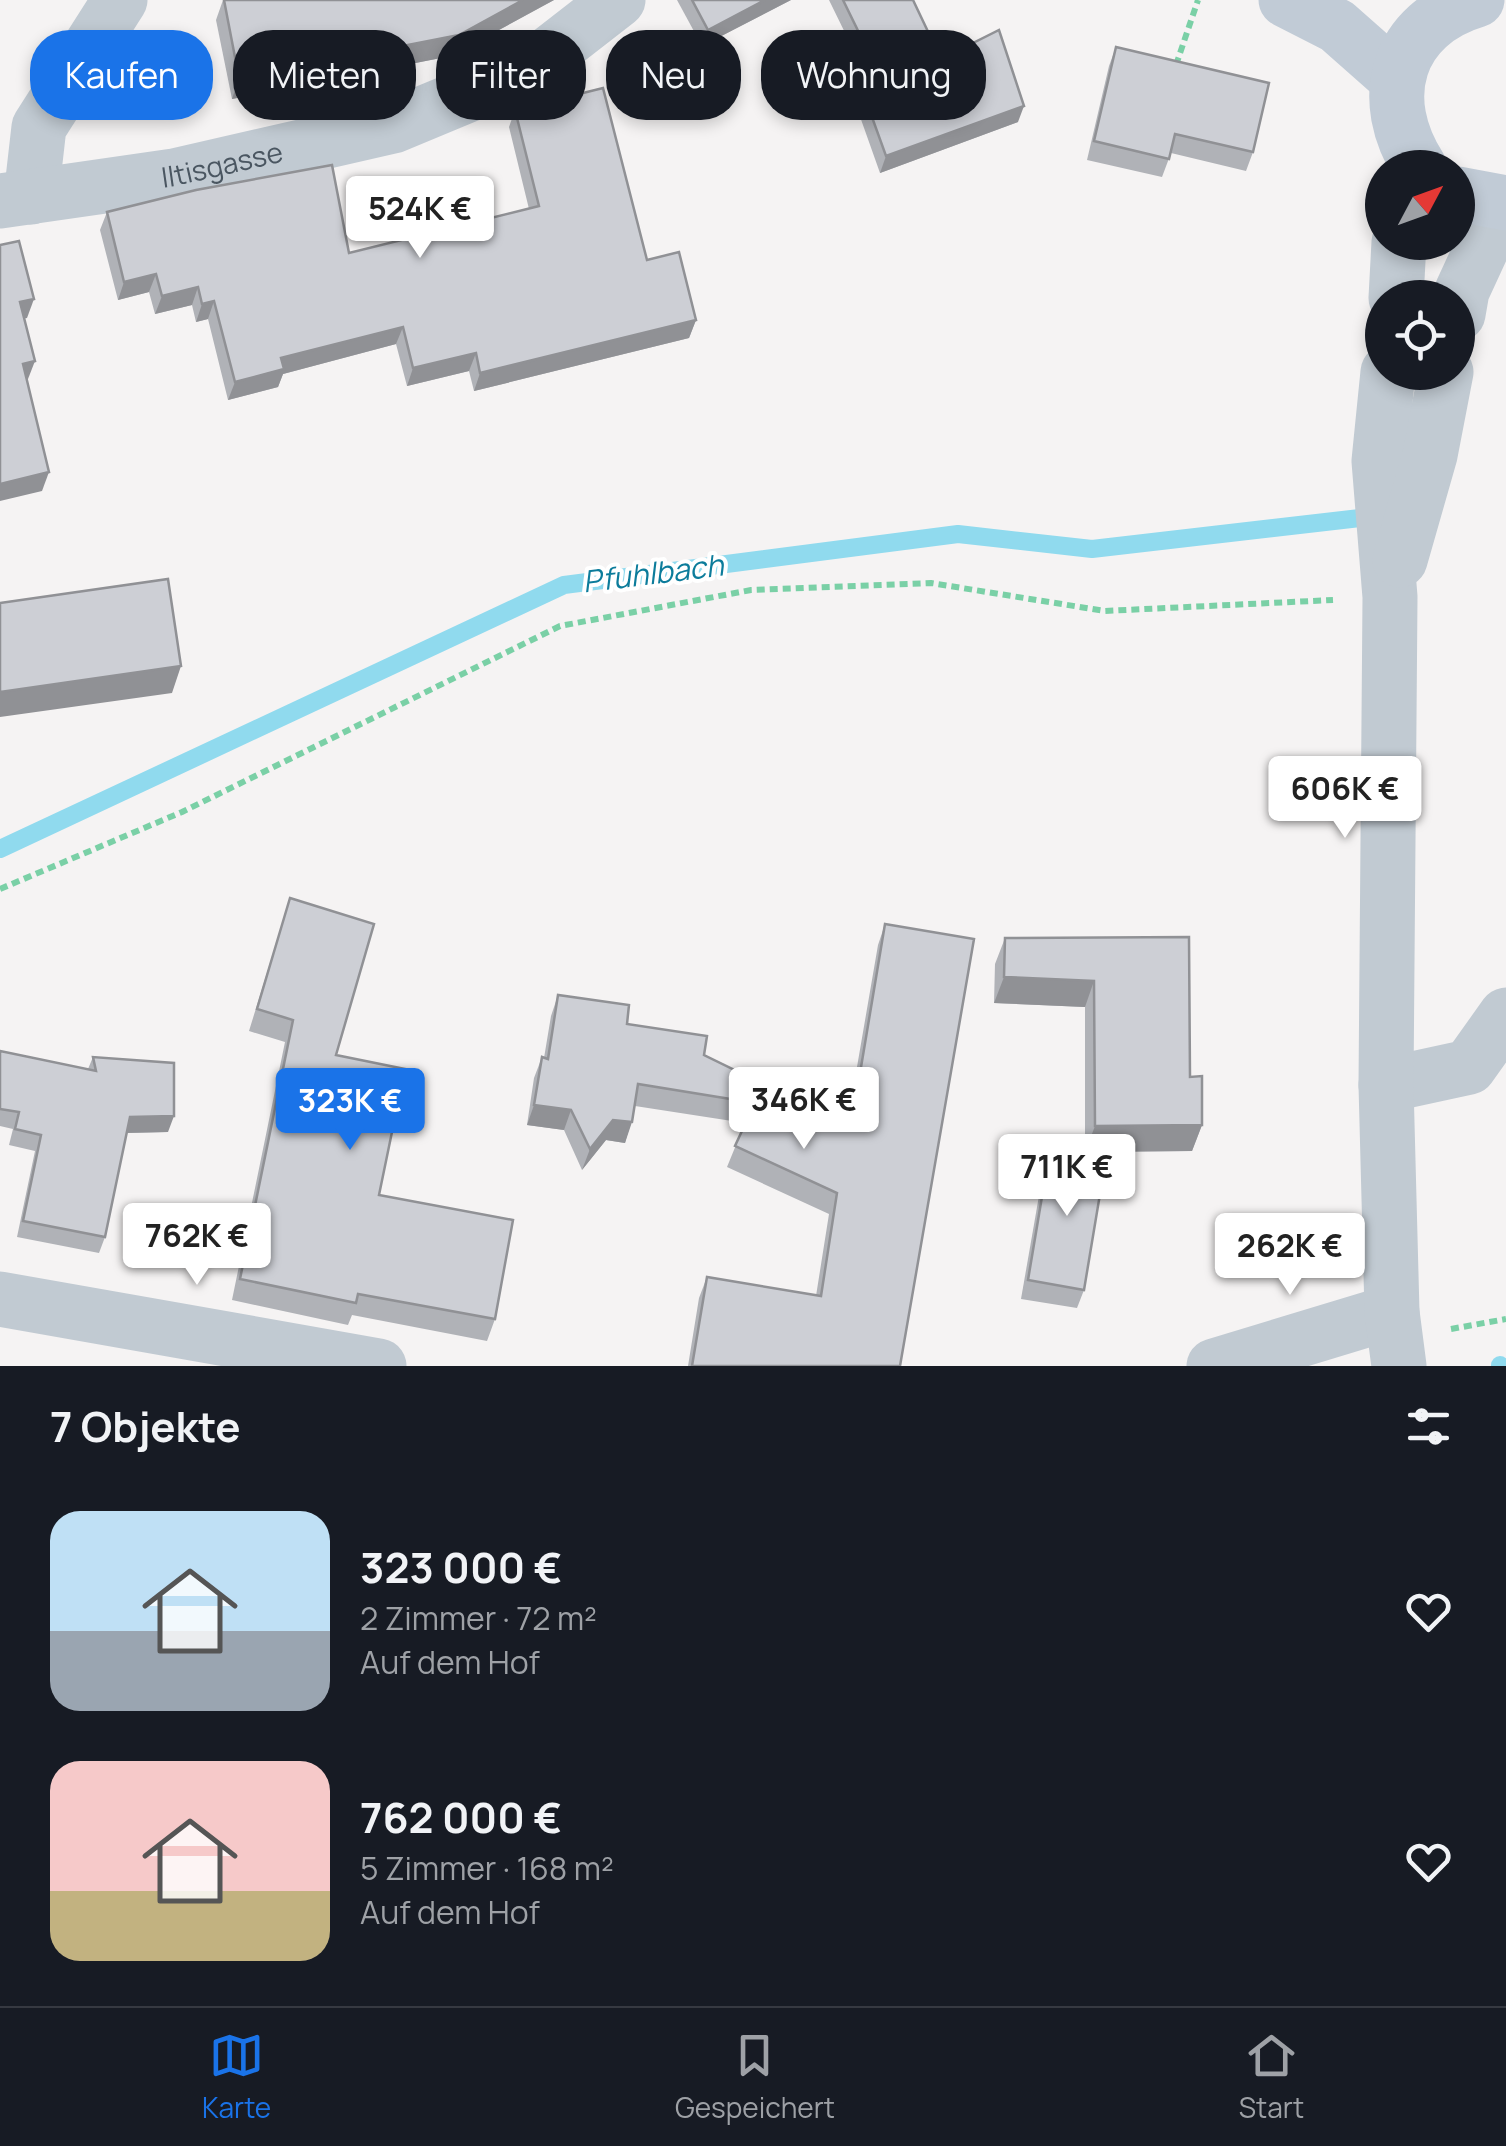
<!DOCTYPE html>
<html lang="de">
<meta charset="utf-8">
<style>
:root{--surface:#171b24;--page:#20242c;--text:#f1f3f6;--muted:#9ea1a6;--line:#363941;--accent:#1a73e8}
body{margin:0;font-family:Manrope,sans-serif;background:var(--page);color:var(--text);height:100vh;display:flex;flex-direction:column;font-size:38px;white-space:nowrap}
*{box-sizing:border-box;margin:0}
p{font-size:32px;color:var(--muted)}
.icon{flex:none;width:55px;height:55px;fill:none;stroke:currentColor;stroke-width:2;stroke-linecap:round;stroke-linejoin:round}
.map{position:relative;height:1366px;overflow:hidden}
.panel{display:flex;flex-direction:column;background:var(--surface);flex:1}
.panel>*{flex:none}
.banner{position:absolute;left:30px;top:30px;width:1000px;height:90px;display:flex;gap:20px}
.needle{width:65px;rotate:49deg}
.fabs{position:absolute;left:1365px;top:150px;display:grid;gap:20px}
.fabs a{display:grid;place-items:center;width:110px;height:110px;border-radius:50%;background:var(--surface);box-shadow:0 5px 15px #0003;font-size:50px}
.price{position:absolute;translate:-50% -85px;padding:0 22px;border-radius:10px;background:#fff;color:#222;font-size:32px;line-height:65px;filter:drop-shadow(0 2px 5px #0008)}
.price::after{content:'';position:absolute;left:50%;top:60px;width:30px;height:22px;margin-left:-15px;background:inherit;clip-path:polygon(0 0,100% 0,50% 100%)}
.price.active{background:var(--accent);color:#fff}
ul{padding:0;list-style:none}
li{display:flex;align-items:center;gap:30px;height:250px;padding:0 50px}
li span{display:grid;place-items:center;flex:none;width:280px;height:200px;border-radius:30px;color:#555}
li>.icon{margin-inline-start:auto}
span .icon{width:120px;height:120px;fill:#fffc;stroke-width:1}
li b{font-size:42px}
h2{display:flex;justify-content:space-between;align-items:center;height:120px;padding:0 50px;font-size:42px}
.chip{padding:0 35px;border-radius:40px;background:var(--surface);box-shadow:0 5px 15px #0003;font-size:35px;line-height:90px}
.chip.active{background:var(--accent);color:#fff}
.tabs{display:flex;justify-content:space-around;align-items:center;height:140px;border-top:2px solid var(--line);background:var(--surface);font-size:28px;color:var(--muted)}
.tabs a{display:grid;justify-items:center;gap:5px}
.tabs .active{color:var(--accent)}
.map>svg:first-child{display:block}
</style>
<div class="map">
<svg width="1506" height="1366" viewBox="0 0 1506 1366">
<rect width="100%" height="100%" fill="#f5f3f3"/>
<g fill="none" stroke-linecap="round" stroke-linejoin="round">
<!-- stream -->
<g stroke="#90daee" stroke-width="18">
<path d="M0 849 564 585 958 534 1092 549 1360 518"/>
<path d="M1500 1365V1366"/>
</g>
<!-- path -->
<g stroke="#7ad0a6" stroke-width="6" stroke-dasharray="8 5" stroke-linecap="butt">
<path d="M1176 65 1198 0"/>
<path d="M0 889 182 812 560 626 751 590 931 583 1105 611 1333 600"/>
<path d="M1451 1329 1506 1319"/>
</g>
<!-- minor -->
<g stroke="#c1cad2" stroke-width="55">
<path d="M31 197 39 127 120 0"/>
<path id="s1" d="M0 201 174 176 393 126 528 70 618 0"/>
<path d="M1386 1085 1469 1067 1506 1015"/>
<path d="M0 1299 379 1366"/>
<path d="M1214 1366 1392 1312"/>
</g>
<!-- tertiary -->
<g stroke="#c1cad2" stroke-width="55">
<path d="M1396 298 1399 242"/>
<path d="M1458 314 1462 291 1502 204"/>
<path d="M1388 372 1379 461 1390 597 1386 1085 1392 1312 1399 1366"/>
<path d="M1400 560 1430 455 1446 372"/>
</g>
<!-- secondary -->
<g stroke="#c1cbd6" stroke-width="55">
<path d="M1286 0 1337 26 1397 79"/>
<path d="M1420 168C1375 99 1396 24 1477 0"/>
<path d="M1458 194 1506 203"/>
</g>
</g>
<!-- wall -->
<g fill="#b0b2b7">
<path d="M223 0H554L451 56 232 99 216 20Z"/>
<path d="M677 0H791L702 46Z"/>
<path d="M829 0H913L941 59 1018 122 880 173 858 111 864 95 873 90Z"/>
<path d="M1116 47 1253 152 1246 171 1171 153 1162 177 1087 160 1109 66Z"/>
<path d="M515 110 647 260 696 320 689 338 474 391 469 371 407 386 396 344 283 374 278 387 228 400 208 319 196 322 192 305 155 314 149 292 118 300 100 230 107 212 349 253 529 209 509 127Z"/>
<path d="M290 898 336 1055 379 1195 495 1319 487 1341 352 1315 348 1325 232 1300 285 1042 249 1031Z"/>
<path d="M885 924 900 1366H688L699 1298 707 1277 816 1296 829 1214 727 1167 745 1123 635 1106 625 1143 606 1140 582 1170 564 1130 527 1125 534 1078 542 1057 544 1058 551 1016 558 995 704 1055 847 1125 878 945Z"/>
<path d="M1189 937 1190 1077 1202 1125 1192 1151 1085 1152V1007L994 1003 995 964 1005 938Z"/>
<path d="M0 1051 88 1069 93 1057 168 1132 127 1133 105 1237 99 1253 17 1237 35 1151 9 1145 13 1129 0 1126Z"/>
<path d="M1050 1149 1084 1290 1077 1308 1021 1299 1044 1167Z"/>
</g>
<!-- shaded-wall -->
<g fill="#909195">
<path d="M523 0H554L451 56 232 99 239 78Z"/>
<path d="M765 0H791L702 46 708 30Z"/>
<path d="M1024 106 1018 122 880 173 886 156Z"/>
<path d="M156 274 149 292 118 300 124 282Z"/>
<path d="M198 287 192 305 155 314 162 296Z"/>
<path d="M34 299 27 318 13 321 20 302Z"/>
<path d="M214 301 208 319 196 322 202 304Z"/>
<path d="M696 320 689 338 474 391 480 373Z"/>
<path d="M403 327 396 344 283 374 278 387 228 400 235 382 281 358Z"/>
<path d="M476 353 469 371 407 386 413 368Z"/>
<path d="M35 361 28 379 16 382 23 364Z"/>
<path d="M49 472 42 491 0 501V484Z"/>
<path d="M181 666 172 693 0 717V692Z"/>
<path d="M1004 977 1094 981 1085 1007 994 1003Z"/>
<path d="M534 1105 571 1110 564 1130 527 1125Z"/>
<path d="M174 1116 168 1132 124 1133 130 1117Z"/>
<path d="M613 1120 632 1122 625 1143 606 1140 582 1170 590 1149Z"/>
<path d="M1202 1125 1192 1151 1085 1152 1095 1126Z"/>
</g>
<!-- building -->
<g fill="#cdcfd5" stroke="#909195" stroke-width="2.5">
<path d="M224 0H523L459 35 239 78Z"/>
<path d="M692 0H765L708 30Z"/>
<path d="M843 0H913L941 59 999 30 1024 106 886 156 864 95 884 84Z"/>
<path d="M1116 47 1269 83 1253 152 1175 134 1169 159 1094 141Z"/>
<path d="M603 88 647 260 679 252 696 320 480 373 476 353 413 368 403 327 281 358 284 369 235 382 214 301 202 304 198 287 162 296 156 274 124 282 107 212 196 190 332 165 349 253 539 206 515 110Z"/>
<path d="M19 241 34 299 20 302 35 361 23 364 49 472 0 484V245Z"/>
<path d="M168 579 181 666 0 692V603Z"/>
<path d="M290 898 374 924 336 1055 405 1069 379 1195 513 1220 495 1319 358 1294 356 1303 240 1279 293 1020 257 1009Z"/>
<path d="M885 924 974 939 900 1366H692L707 1277 821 1296 837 1193 735 1146 755 1103 638 1084 632 1122 613 1120 590 1149 571 1110 534 1105 542 1057 548 1059 558 995 629 1005 627 1024 707 1036 704 1055 851 1127Z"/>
<path d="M1189 937 1190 1077 1202 1076V1125L1095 1126 1094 981 1004 977 1005 938Z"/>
<path d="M0 1051 96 1071 93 1057 174 1063V1116L130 1117 105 1237 23 1221 41 1135 15 1129 19 1112 0 1109Z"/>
<path d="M1050 1149 1106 1158 1084 1290 1028 1280Z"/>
</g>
<g text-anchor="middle" stroke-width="8" stroke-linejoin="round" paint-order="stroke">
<!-- street labels -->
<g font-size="28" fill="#4a5661" stroke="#fff">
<text dy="10" stroke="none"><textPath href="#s1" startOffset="225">Iltisgasse</textPath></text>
</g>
<!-- water labels -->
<g font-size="30" font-style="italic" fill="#0c7c9b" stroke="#fff">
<text transform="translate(653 574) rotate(-7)" y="10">Pfuhlbach</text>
</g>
</g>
</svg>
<div class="fabs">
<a><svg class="needle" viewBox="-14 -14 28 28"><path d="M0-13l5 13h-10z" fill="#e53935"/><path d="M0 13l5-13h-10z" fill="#9ea1a6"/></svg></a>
<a><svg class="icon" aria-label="locate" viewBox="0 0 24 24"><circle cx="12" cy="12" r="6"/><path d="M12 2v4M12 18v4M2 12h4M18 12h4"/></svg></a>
</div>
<b class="price" style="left:420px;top:261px">524K €</b>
<b class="price" style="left:1345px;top:841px">606K €</b>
<b class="price" style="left:804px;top:1152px">346K €</b>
<b class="price active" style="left:350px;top:1153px">323K €</b>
<b class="price" style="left:1067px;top:1219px">711K €</b>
<b class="price" style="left:197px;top:1288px">762K €</b>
<b class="price" style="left:1290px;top:1298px">262K €</b>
<div class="banner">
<a class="chip active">Kaufen</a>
<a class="chip">Mieten</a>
<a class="chip">Filter</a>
<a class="chip">Neu</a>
<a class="chip">Wohnung</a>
</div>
</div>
<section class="panel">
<h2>7 Objekte<svg class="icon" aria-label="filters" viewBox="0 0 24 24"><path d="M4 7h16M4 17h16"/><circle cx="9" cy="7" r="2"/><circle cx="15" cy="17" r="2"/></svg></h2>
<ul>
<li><span style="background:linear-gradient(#bfe0f5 60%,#9aa5b1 0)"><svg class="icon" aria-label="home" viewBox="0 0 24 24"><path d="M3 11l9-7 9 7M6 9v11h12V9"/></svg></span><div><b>323 000 €</b><p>2 Zimmer · 72 m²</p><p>Auf dem Hof</p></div><svg class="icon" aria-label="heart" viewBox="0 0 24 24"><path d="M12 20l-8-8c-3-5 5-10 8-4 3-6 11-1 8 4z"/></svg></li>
<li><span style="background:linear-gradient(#f6c9c9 65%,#c2b280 0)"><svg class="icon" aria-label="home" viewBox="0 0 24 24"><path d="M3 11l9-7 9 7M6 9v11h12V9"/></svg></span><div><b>762 000 €</b><p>5 Zimmer · 168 m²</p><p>Auf dem Hof</p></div><svg class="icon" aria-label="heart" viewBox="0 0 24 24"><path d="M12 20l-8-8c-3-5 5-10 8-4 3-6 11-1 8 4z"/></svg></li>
</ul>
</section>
<nav class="tabs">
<a class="active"><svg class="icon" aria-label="map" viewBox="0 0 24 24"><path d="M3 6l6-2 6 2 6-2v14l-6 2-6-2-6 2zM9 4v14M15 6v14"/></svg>Karte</a>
<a><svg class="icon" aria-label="saved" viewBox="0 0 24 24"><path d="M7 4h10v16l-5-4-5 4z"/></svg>Gespeichert</a>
<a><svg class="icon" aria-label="home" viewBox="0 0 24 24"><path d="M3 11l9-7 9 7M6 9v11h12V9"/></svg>Start</a>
</nav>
